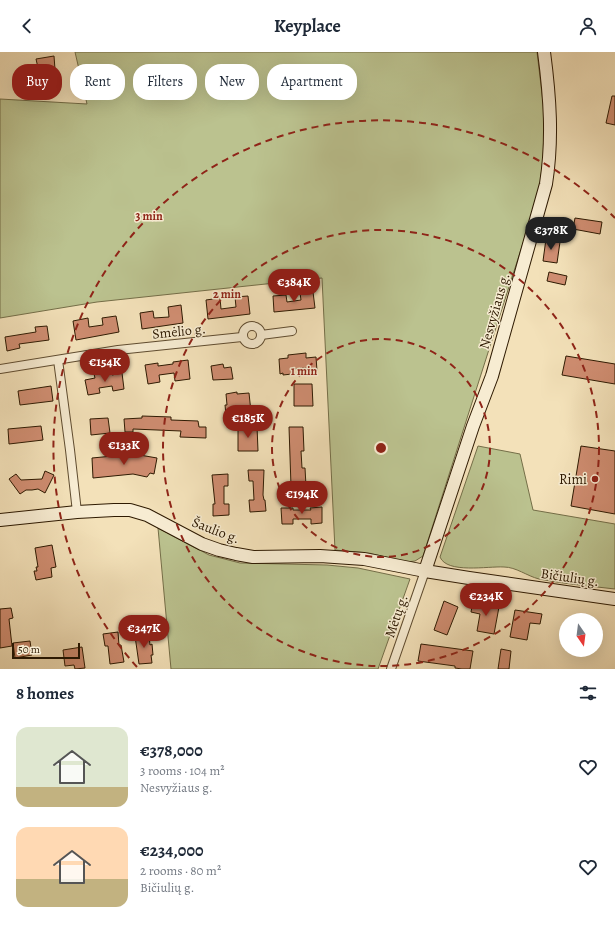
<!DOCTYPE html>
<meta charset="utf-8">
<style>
:root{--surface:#fff;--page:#f2f2f3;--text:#1f2937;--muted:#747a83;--accent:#8f2418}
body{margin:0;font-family:Alegreya,serif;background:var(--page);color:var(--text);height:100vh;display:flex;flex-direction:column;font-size:15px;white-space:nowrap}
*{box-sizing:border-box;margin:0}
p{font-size:13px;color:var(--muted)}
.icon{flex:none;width:22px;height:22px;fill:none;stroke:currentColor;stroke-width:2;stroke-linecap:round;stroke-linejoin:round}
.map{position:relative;height:617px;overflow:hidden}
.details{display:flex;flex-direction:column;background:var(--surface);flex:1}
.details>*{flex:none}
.banner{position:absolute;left:12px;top:12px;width:400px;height:36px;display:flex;gap:8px}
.needle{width:26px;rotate:166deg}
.buttons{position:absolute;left:559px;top:561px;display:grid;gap:8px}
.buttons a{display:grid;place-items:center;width:44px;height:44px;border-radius:50%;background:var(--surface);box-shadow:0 4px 16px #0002;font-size:20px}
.scale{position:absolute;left:12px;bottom:10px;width:68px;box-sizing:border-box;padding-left:4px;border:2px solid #2e1a02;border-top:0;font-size:11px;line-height:14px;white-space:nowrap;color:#2e1a02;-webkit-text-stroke:3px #f7ecd2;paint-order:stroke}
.price{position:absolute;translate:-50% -34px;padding:0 9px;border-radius:14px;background:var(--accent);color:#fff;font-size:13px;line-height:26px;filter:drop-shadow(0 1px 2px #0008)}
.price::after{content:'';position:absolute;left:50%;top:24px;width:12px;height:9px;margin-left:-6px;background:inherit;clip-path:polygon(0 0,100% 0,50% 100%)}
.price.on{background:#222;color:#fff}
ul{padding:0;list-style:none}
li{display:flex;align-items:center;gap:12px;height:100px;padding:0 16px}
li span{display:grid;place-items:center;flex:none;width:112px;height:80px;border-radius:12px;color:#555}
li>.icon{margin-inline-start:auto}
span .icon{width:48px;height:48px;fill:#fffc;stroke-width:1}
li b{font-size:17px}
h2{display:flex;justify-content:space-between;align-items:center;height:48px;padding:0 16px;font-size:17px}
.tag{padding:0 14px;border-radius:16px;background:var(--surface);box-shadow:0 4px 16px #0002;font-size:14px;line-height:36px}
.tag.on{background:var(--accent);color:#fff}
header{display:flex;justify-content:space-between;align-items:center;height:52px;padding:0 16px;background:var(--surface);font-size:18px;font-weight:600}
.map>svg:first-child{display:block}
</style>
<header><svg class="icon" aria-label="back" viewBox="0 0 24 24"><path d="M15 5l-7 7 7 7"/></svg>Keyplace<svg class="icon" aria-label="person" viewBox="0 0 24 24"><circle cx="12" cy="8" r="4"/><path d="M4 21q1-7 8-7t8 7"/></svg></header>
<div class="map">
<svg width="615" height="617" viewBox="0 0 615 617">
<rect width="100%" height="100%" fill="#f3e1b9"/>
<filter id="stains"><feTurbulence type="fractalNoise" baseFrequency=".005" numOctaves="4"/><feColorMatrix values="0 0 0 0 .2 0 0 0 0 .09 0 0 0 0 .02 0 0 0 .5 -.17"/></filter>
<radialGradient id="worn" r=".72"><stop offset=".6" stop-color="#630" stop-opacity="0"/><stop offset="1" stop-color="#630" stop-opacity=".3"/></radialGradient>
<!-- green -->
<g fill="#bbc28f" stroke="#746e48">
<path d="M75 0H537L545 67 543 107 539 141 423 504 415 509 407 510 369 501 335 498 322 226 97 250 0 266V47L87 52Z"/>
<path d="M478 394 520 402 533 458 615 472V537C590 534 564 532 539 527 527 524 516 515 504 515 488 514 447 522 440 505Z"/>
<path d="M158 476 209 503 240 511 327 513 358 516 410 527 378 617H171Z"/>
</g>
<!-- building -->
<g fill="#cf8d71" stroke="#2e1a02">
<path d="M54 4 56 31 38 30 39 20 36 7Z"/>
<path d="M612 44H615V73L606 71Z"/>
<path d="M575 166 602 170 600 182 573 177Z"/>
<path d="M546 187 560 190 557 211 543 209Z"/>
<path d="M549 220 567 224 565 233 547 229Z"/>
<path d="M313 240 315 256 274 260 273 244 286 243 287 250 301 248 300 241Z"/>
<path d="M248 244 250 262 208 267 206 248 220 246 221 257 236 255 235 245Z"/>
<path d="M181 253 183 271 142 277 140 261 153 259 154 266 169 265 168 255Z"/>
<path d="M116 264 119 280 76 288 73 269 88 266 89 275 103 273 102 266Z"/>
<path d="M47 274 49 288 19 292 20 296 7 299 5 285 36 280 35 275Z"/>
<path d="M306 301V306L316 305 317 319 306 320V316L291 317 292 322 283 323V321L280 322 279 307 288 306V303Z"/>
<path d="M566 304 615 312V332L562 323Z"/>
<path d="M188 308 190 327 175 329 174 321 159 323 160 330 148 332 145 313 158 311V314L173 312V310Z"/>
<path d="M223 312 224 316 231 315 233 327 213 328 211 314Z"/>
<path d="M112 320V323L122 321 124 337 113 339 112 334 99 336 100 341 88 343 85 328 95 326 94 322Z"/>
<path d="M294 332H312L313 354H294Z"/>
<path d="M51 334 53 349 20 353 18 339Z"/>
<path d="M237 340V342L249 341 251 360 226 363 225 353H227L226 342Z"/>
<path d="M142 364 171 365V368L198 369 199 375H206V386L180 385 181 379 133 377V380H125L124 367 142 366Z"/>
<path d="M108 366 110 381 91 383 90 367Z"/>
<path d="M41 374 43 388 9 392 8 377Z"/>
<path d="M257 374 258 399H238V375Z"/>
<path d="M289 375H303L304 399H301L302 416H305L306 434H291Z"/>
<path d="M581 394 615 399V462L571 454Z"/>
<path d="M134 402 157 406 154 422 150 421 147 425 133 422 93 426 92 406Z"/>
<path d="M248 418H264L263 443 264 448H265L266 459 250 460 249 448H254L253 429H249Z"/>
<path d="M45 419 54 423 45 441 38 437 32 438H26L20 442 9 427 16 422 21 428 42 427Z"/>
<path d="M228 422V434H224V452H229V463L213 464V452H215L212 423Z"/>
<path d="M322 455V471L311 472V467H293V472H282L281 456H293V458H311L310 456Z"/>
<path d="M52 493 56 515 51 516 52 525 36 528 34 519H37L36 515H38L35 496Z"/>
<path d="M444 549 458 555 447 583 434 578Z"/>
<path d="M473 550 499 555 494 582 477 579 480 562 471 560Z"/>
<path d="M11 556 13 566 9 567 12 594 0 596V557Z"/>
<path d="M515 558 542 562 540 572 530 571 527 588 510 585Z"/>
<path d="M118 580 119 593H121L124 610 110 612 108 594H105L103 582Z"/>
<path d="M149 583 150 593 152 592 153 603H151L152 611 139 612 135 584Z"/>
<path d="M30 589 32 603 15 606 13 591Z"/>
<path d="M421 592 473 599 470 617H462L455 616V614L418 609Z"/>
<path d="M82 595 85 616 75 617 74 613 65 614 63 598Z"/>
<path d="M501 597 511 599 509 617H498Z"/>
</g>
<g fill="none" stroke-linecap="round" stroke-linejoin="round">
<!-- street casing -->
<g stroke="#5f4c30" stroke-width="10">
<g id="street">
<circle cx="252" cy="283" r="9"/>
<path d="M261 283 292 279"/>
<path d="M58 308 70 398 77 460"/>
<path d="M0 317 118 298 242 285"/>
<path d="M391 617 425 519"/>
</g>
</g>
<!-- secondary casing -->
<g stroke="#2e1a02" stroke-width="14">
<g id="secondary">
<path d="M0 468 77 460 114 458H130L147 463 202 492 219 498 236 502 253 505 320 504 364 507 425 519 469 526 615 547"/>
<path d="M425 519 473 374 492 324 546 132C553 87 550 45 544 0"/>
</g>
</g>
<!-- street -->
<use href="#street" stroke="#f7ecd2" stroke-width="8"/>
<!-- secondary -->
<use href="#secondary" stroke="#f7ecd2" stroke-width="12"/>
</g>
<!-- distance rings -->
<g fill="none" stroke="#8f2418" stroke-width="2" stroke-dasharray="7 5">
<circle cx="381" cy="396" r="109"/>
<circle cx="381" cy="396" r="218"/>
<path d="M137 615A328 328 0 0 1 615 166"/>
</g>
<!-- markers -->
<circle fill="#8f2418" stroke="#f7ecd2" stroke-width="1.5" cx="595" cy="427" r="4"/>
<g text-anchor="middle" stroke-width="3" stroke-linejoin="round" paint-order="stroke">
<!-- street labels -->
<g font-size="14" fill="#2e1a02" stroke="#f7ecd2">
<text transform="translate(494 259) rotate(-74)" y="5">Nesvyžiaus g.</text>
<text transform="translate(179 279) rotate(-6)" y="5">Smėlio g.</text>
<text transform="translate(216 478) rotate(21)" y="5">Šaulio g.</text>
<text transform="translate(570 525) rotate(8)" y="5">Bičiulių g.</text>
<text transform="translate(396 564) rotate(-71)" y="5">Mėtų g.</text>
</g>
<!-- poi labels -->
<g font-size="14" fill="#2e1a02" stroke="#f7ecd2" text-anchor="end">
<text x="587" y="432">Rimi</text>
</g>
</g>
<circle cx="381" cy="396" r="6" fill="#8f2418" stroke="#f7ecd2" stroke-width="2"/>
<g font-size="12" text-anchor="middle" font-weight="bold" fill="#8f2418" stroke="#f7ecd2" stroke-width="3" stroke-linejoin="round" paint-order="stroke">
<text x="149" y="168">3 min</text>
<text x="227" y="246">2 min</text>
<text x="304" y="323">1 min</text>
</g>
<rect width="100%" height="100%" filter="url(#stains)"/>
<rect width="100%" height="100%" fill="url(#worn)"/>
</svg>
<div class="buttons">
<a><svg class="needle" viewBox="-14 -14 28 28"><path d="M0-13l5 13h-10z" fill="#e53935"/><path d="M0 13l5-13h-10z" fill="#747a83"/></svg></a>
</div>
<div class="scale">50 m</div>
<b class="price on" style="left:551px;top:199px">€378K</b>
<b class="price" style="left:294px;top:251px">€384K</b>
<b class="price" style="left:105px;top:331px">€154K</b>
<b class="price" style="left:248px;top:387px">€185K</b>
<b class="price" style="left:124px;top:414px">€133K</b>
<b class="price" style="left:302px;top:463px">€194K</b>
<b class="price" style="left:486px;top:565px">€234K</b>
<b class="price" style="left:144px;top:597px">€347K</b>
<div class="banner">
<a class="tag on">Buy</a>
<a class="tag">Rent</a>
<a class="tag">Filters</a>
<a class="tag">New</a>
<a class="tag">Apartment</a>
</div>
</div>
<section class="details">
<h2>8 homes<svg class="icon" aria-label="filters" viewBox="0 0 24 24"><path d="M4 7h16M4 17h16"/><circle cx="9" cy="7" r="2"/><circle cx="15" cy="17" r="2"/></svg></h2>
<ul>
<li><span style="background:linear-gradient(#dfe7d0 75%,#c2b280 0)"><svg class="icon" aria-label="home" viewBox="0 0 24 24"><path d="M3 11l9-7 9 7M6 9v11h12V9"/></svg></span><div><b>€378,000</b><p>3 rooms · 104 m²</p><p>Nesvyžiaus g.</p></div><svg class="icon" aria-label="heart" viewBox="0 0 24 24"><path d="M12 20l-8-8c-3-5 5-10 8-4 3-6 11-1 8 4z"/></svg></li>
<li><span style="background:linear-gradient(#ffd9b3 65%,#c2b280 0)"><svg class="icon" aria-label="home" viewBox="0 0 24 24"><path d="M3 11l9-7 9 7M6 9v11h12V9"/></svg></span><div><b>€234,000</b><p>2 rooms · 80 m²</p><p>Bičiulių g.</p></div><svg class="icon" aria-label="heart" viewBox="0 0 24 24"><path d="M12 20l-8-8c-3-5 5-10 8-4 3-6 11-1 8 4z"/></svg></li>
</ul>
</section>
